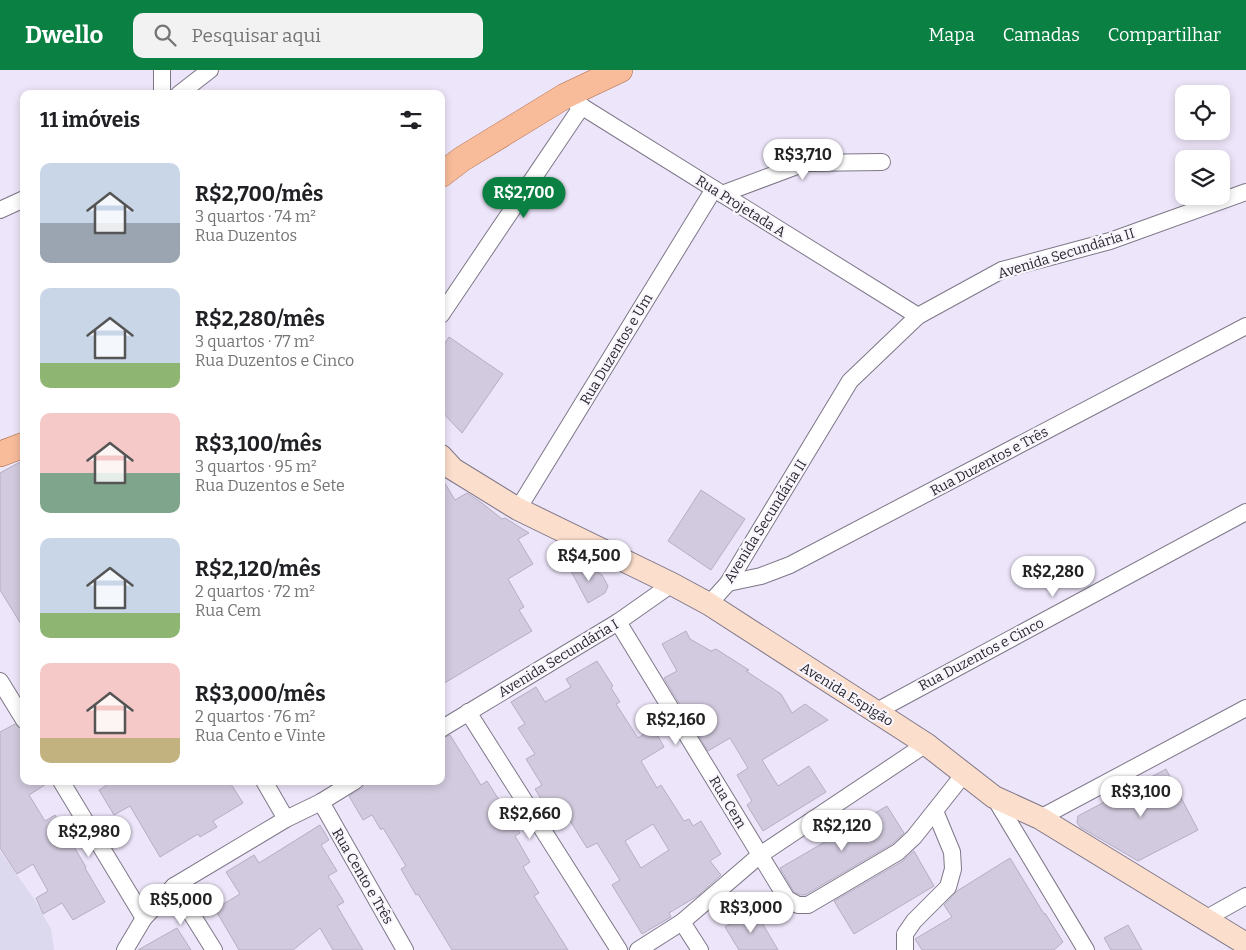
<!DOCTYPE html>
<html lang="pt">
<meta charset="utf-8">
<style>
:root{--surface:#fff;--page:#f2f2f2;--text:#202124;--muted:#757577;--accent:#0b8043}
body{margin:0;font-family:Bitter,serif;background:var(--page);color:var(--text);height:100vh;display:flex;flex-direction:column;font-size:19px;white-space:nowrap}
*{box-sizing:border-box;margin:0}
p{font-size:16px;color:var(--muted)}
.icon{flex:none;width:28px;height:28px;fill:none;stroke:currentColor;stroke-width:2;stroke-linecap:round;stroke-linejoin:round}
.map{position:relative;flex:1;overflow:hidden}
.sheet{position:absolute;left:20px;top:20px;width:425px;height:695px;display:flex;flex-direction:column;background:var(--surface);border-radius:10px;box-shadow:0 2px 8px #0003}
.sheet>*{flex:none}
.tools{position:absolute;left:1175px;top:15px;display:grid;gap:10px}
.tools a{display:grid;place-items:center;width:55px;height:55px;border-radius:10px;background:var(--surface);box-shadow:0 2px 8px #0003;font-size:25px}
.price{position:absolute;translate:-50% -42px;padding:0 11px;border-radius:18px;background:#fff;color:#222;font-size:16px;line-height:32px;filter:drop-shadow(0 1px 2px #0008)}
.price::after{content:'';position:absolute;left:50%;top:30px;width:15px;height:11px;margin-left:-8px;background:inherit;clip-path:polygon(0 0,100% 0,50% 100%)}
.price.on{background:var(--accent);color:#fff}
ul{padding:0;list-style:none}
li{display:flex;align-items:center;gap:15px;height:125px;padding:0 20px}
li span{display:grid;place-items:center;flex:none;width:140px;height:100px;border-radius:10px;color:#555}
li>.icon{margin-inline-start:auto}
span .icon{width:60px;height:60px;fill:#fffc;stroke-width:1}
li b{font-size:21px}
h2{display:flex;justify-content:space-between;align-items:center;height:60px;padding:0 20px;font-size:21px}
header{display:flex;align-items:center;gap:30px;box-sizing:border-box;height:70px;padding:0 25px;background:var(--accent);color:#fff}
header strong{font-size:24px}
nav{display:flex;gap:28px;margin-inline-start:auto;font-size:18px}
.search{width:350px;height:45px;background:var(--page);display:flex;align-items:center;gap:12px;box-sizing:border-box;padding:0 18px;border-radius:10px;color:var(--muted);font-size:19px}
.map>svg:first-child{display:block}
</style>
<header>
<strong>Dwello</strong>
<div class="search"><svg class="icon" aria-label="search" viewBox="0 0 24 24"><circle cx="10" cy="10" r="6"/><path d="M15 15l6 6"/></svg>Pesquisar aqui</div>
<nav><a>Mapa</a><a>Camadas</a><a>Compartilhar</a></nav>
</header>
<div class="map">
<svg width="1246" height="880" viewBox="0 0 1246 880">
<rect width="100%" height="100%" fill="#ede5f9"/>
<!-- education -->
<path fill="#dcd8ed" d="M0 781 34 829 51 859 54 880H0Z"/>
<!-- building -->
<g fill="#d2cade" stroke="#b6aec1" fill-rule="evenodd">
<path d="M449 267 503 304 462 363 441 341V279Z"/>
<path d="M24 390V559L0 520V403Z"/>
<path d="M441 407 455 430 467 423 482 433 502 449 505 448 529 463 518 469 533 494 508 509 524 537 519 540 532 561 441 615Z"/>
<path d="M701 420 745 449 711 500 668 471Z"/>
<path d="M582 492 602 505 608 516 605 523 588 533 570 499Z"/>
<path d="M686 561 690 569 711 581 716 579 749 600 746 601 781 624 792 643 805 634 828 650 762 690 778 716 809 696 826 722 763 761 747 735 752 731 737 705 748 698 730 668 708 681 664 608 677 601 662 574Z"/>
<path d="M597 591 613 616 611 618 620 632 616 634 638 668 653 658 664 677 641 691 657 718 661 715 684 751 689 749 693 756 701 751 721 784 710 791 721 805 699 825 669 843 671 847 642 864 612 815 620 810 597 773 587 778 562 738 551 745 535 719 542 715 526 689 535 684 518 658 525 654 511 632 536 617 545 632 571 617 566 609ZM653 754 669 780 641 798 625 771Z"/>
<path d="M15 654 21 659 24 664V711H51L29 725 45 751 55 745 86 797 85 798 105 832 73 850 62 833 43 844 36 828 48 821 33 794 17 804 0 778V662Z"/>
<path d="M450 665 481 715 487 711 520 763 515 766 530 792 523 797 539 823 534 826 568 880H452L418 824 416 825 401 799 406 796 383 758 381 760 372 745 363 750 349 726 361 719 364 715 365 711H441V669Z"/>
<path d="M1166 699 1198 760 1138 791 1080 757 1077 753 1078 746Z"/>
<path d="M113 711H229L243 733 213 751 217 757 200 767 198 764 160 787 130 736 114 745 99 720Z"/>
<path d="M887 736 904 763 892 774 805 825H801L794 822 780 798Z"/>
<path d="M320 755 329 770 321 775 337 801 328 806 344 832 337 836 363 880H333L320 858 293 880H239L215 839 240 824 226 802 254 785 259 793Z"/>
<path d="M914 781 934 816 854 864 834 831 903 791Z"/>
<path d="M1010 788 1044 844 1045 843 1063 872 1054 880H922L915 869 952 847 944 835 957 821Z"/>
<path d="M754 839 778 880H739L725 857Z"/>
<path d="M1128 855 1142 880H1111L1104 868Z"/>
<path d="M177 858 191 880H138Z"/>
</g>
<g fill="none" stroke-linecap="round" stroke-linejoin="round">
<!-- street casing -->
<g stroke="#7e7788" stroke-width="18">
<g id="street">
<path d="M162 0V24"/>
<path d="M179 24 210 0"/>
<path d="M565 26 918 246"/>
<path d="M722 124 805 93 882 92"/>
<path d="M0 140 24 129"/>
<path d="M441 245 582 36"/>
<path d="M518 439 714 119"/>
<path d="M728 513 761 506 790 495 1246 256"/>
<path d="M709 534 728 513 850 311 918 246 1002 200 1110 171 1246 122"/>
<path d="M618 552 787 829 798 835H808L898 782 914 767 964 704"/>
<path d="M0 611 24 650"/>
<path d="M468 642 619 880"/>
<path d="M875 642 1246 442"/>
<path d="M441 659 618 552 672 514"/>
<path d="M61 711 144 848"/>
<path d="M264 711 286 749"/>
<path d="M994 727 1086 880"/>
<path d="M321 732 405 880"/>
<path d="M1040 748 1246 638"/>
<path d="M174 816 214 880"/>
<path d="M1205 849 1246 826"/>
<path d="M682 852 700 880"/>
<path d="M125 880 144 848 174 816 286 749 321 732 355 711"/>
<path d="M638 880 682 852 760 785 926 674"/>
<path d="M905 880V864L914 851 948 817 953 799 952 782 935 741"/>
</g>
</g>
<!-- secondary casing -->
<g stroke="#7e7788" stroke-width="24">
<path id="secondary" d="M441 386 453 399 518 439 672 514 709 534 926 674 994 727 1040 748 1246 874"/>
</g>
<!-- primary casing -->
<g stroke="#ad6b49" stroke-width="26">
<g id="primary">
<path d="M441 105 462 89 565 26 620 0"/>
<path d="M0 384 24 375"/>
</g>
</g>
<!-- street -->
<use href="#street" stroke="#fff" stroke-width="16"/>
<!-- secondary -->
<use href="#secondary" stroke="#fcdecd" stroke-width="22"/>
<!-- primary -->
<use href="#primary" stroke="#f8bc9b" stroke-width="25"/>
</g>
<g text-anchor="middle" stroke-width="4.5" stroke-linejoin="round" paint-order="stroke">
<!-- street labels -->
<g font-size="14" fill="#29262d" stroke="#f8f5fd">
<text transform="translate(741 136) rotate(32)" y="5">Rua Projetada A</text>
<text transform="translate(1066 183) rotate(-17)" y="5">Avenida Secundária II</text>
<text transform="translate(616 279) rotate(-59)" y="5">Rua Duzentos e Um</text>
<text transform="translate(989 391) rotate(-28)" y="5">Rua Duzentos e Três</text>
<text transform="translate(765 451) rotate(-58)" y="5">Avenida Secundária II</text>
<text transform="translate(981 584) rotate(-28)" y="5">Rua Duzentos e Cinco</text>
<text transform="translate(558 588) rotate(-31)" y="5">Avenida Secundária I</text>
<text transform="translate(847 624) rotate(32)" y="5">Avenida Espigão</text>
<text transform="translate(728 732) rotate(59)" y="5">Rua Cem</text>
<text transform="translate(363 806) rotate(60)" y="5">Rua Cento e Três</text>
</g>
</g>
</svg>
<div class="tools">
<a><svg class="icon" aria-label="locate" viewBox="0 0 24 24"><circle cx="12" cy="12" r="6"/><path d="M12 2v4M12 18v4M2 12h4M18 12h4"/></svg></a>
<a><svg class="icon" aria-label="layers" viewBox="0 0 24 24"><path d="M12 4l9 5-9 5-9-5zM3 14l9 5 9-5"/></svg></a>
</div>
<b class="price" style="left:803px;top:111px">R$3,710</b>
<b class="price on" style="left:524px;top:149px">R$2,700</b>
<b class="price" style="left:589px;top:512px">R$4,500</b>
<b class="price" style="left:1053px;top:528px">R$2,280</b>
<b class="price" style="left:676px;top:676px">R$2,160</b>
<b class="price" style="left:1141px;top:748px">R$3,100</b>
<b class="price" style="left:530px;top:770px">R$2,660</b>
<b class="price" style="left:842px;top:782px">R$2,120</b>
<b class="price" style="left:89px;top:788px">R$2,980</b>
<b class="price" style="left:181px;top:856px">R$5,000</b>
<b class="price" style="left:751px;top:864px">R$3,000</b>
<section class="sheet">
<h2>11 imóveis<svg class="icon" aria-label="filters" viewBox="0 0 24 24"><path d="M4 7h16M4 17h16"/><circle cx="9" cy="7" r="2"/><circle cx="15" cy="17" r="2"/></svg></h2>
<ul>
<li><span style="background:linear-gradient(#c9d6e8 60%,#9aa5b1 0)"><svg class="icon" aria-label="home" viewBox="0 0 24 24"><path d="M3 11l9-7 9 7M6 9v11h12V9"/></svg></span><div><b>R$2,700/mês</b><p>3 quartos · 74 m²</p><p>Rua Duzentos</p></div></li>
<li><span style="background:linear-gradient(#c9d6e8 75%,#8fb573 0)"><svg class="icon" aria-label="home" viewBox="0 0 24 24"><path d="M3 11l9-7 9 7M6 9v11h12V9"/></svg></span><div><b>R$2,280/mês</b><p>3 quartos · 77 m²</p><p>Rua Duzentos e Cinco</p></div></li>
<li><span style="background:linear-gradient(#f6c9c9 60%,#7fa58c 0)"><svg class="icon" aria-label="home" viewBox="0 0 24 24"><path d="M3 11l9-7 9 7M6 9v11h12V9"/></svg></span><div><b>R$3,100/mês</b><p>3 quartos · 95 m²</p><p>Rua Duzentos e Sete</p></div></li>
<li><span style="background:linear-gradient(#c9d6e8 75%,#8fb573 0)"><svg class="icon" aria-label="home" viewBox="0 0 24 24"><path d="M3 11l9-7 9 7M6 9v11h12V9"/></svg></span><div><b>R$2,120/mês</b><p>2 quartos · 72 m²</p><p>Rua Cem</p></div></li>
<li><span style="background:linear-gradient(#f6c9c9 75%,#c2b280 0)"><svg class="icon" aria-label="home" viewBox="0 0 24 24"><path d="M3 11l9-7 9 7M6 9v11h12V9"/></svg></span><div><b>R$3,000/mês</b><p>2 quartos · 76 m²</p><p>Rua Cento e Vinte</p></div></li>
</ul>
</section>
</div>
